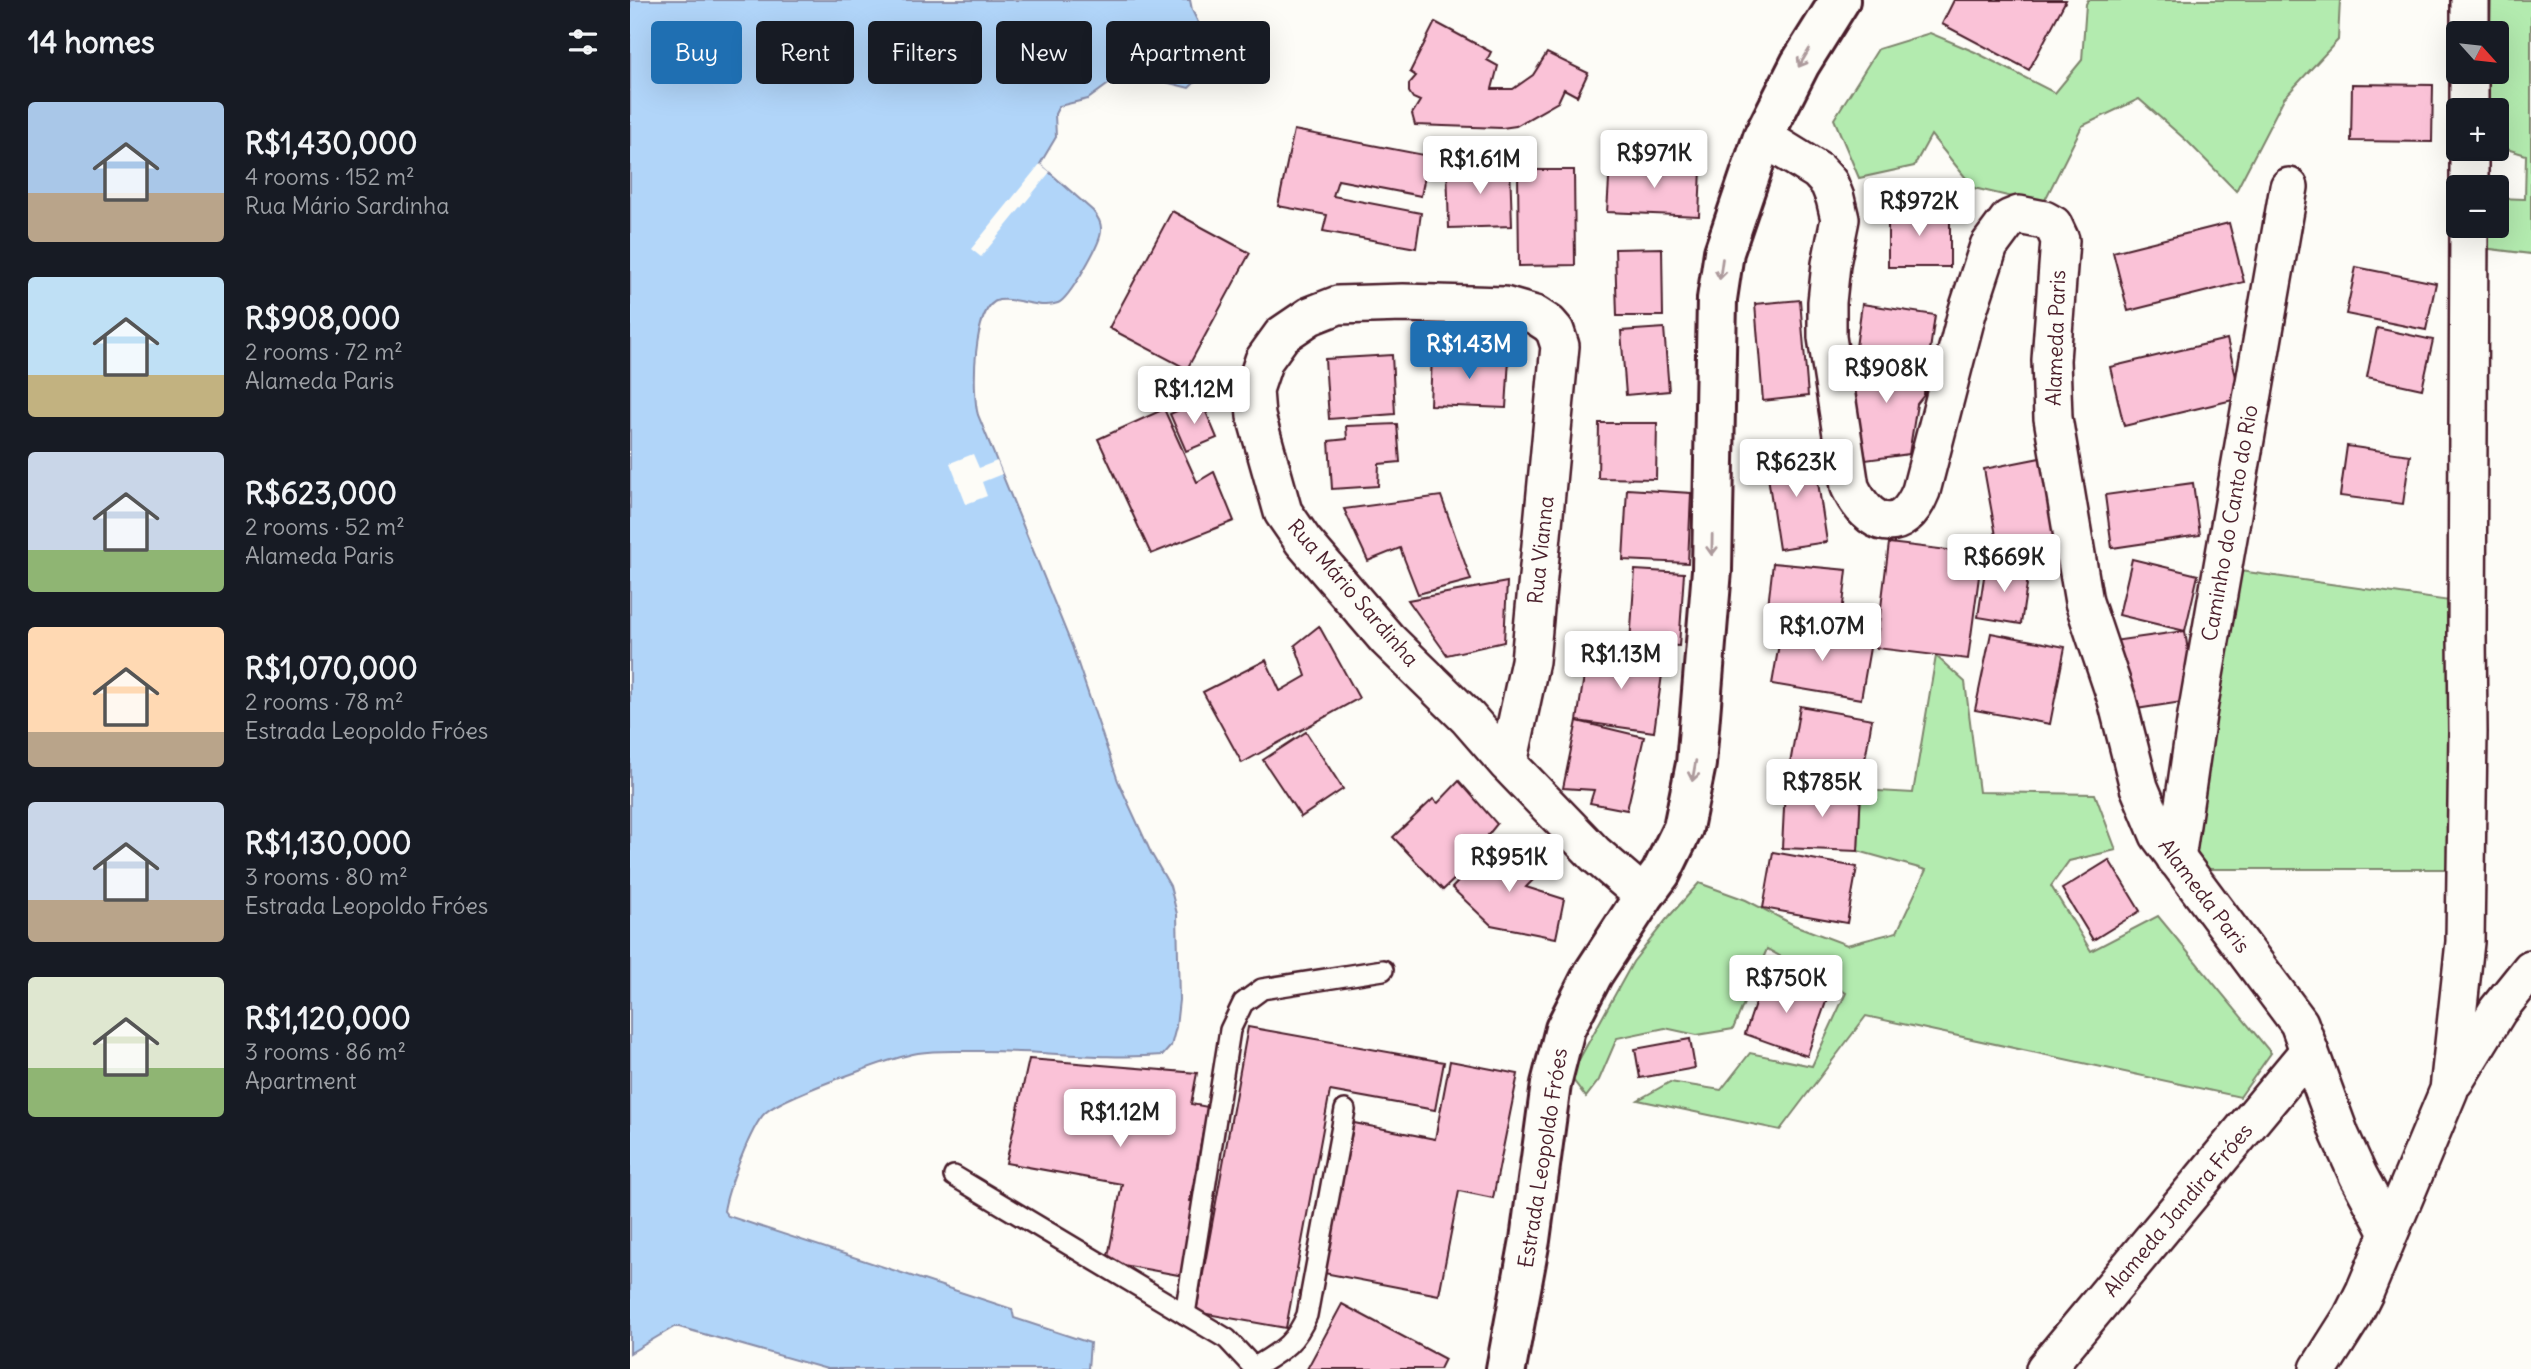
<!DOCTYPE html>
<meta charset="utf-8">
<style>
:root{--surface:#171b24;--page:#242831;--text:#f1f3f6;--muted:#9ea1a6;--accent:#1f6fb2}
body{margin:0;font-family:Delius,sans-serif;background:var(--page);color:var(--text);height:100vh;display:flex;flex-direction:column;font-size:26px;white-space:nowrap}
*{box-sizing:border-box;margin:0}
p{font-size:23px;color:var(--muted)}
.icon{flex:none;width:38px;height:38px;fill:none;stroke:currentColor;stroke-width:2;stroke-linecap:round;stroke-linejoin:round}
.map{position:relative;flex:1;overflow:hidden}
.details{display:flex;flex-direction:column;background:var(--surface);width:630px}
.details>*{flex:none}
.hud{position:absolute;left:21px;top:21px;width:665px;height:63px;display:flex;gap:14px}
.needle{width:46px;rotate:117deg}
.buttons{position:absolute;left:1816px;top:21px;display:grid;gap:14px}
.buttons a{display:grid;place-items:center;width:63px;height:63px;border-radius:7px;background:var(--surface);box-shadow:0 7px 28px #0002;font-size:35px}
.price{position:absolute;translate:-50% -60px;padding:0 16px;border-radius:7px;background:#fff;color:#222;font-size:23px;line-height:46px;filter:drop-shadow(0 2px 4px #0008)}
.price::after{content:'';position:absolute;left:50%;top:42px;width:21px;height:16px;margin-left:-10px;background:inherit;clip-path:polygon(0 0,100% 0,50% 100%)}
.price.active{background:var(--accent);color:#fff}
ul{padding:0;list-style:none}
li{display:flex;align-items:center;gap:21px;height:175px;padding:0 28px}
li span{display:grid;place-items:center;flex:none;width:196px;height:140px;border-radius:7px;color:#555}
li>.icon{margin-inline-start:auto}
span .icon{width:84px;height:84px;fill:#fffc;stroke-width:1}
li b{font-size:30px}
h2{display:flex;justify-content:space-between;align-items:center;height:84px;padding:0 28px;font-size:30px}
.pill{padding:0 24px;border-radius:7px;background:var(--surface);box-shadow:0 7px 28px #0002;font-size:24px;line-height:63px}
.pill.active{background:var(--accent);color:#fff}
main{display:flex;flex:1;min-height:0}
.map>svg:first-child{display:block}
</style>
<main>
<section class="details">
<h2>14 homes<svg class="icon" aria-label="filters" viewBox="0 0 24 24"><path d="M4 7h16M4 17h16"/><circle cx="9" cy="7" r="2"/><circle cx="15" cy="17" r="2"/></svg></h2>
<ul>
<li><span style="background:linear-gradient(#a9c7e8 65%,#b9a48a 0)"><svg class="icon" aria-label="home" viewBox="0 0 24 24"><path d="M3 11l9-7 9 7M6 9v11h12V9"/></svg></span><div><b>R$1,430,000</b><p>4 rooms · 152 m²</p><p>Rua Mário Sardinha</p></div></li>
<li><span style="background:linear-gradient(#bfe0f5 70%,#c2b280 0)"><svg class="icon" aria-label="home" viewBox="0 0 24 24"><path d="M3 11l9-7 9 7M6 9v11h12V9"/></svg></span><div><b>R$908,000</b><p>2 rooms · 72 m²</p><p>Alameda Paris</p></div></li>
<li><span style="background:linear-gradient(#c9d6e8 70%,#8fb573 0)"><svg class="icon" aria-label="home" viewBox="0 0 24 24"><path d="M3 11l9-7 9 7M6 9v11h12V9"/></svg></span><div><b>R$623,000</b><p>2 rooms · 52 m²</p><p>Alameda Paris</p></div></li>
<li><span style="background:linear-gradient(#ffd9b3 75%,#b9a48a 0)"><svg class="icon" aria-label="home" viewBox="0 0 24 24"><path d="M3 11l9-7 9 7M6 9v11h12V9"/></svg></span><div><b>R$1,070,000</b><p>2 rooms · 78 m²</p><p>Estrada Leopoldo Fróes</p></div></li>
<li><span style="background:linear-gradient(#c9d6e8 70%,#b9a48a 0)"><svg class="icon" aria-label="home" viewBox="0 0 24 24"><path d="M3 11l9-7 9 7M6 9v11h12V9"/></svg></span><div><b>R$1,130,000</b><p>3 rooms · 80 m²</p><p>Estrada Leopoldo Fróes</p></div></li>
<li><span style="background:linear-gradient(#dfe7d0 65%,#8fb573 0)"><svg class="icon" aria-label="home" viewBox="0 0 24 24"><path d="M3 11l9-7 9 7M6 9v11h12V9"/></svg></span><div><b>R$1,120,000</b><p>3 rooms · 86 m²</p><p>Apartment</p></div></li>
</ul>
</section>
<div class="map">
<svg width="1901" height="1369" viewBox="0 0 1901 1369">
<rect width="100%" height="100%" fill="#fdfcf7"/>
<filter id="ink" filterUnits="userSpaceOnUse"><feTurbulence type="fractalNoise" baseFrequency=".0143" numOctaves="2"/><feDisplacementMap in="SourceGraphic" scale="14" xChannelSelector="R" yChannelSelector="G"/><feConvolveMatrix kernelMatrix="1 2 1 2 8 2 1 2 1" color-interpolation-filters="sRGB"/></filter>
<g filter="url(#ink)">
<!-- green -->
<g fill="#b3ebaf" stroke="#7e856d" stroke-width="2">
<path d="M1458 0H1710L1708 40 1654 98 1606 191 1558 142 1509 99 1452 126 1414 202 1382 197 1344 188 1301 135 1284 166 1229 178 1204 119 1248 49 1300 33 1345 52 1425 93 1452 60 1456 4Z"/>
<path d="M1861 0H1901V254L1853 248 1854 226H1867V198L1895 199 1896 155 1867 146V110H1859V72H1867V33H1860Z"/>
<path d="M1610 571 1820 601 1822 869H1570L1557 847Z"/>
<path d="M1306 656 1335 682 1349 792 1465 794 1486 850 1439 861 1421 886 1461 951 1528 916 1641 1053 1610 1097 1236 1016 1150 1130 1008 1100 1040 1082 1091 1090 1120 1053 1182 1066 1216 993 1137 949 1103 1029 1067 1035 1035 1028 987 1038 969 1080 956 1097 940 1076 1003 962 1036 920 1069 883 1116 900 1164 925 1217 945 1267 932 1296 870 1228 851 1231 790 1283 793Z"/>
</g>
<!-- water -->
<path fill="#b1d5f9" stroke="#888ca7" stroke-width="2" d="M0 0H560L562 10 585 57 582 66 559 88 495 72 458 99 429 106 425 114 426 137 410 164 463 211C468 217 472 223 471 231 471 243 439 299 428 303 409 310 388 297 369 300 342 305 342 395 348 415L442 646 488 781 521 853 540 886 547 914 549 1000 546 1027 541 1046 533 1055C470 1060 405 1050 341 1051 324 1051 305 1050 288 1053 260 1058 234 1070 207 1079 189 1086 148 1101 135 1113 121 1126 97 1191 94 1211L98 1216 382 1309 384 1318 460 1343 458 1369H197L49 1327H44L0 1353Z"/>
<!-- pier -->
<g fill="#fdfcf7">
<path d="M410 164 420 172 351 257 341 249Z"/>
<path d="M343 454 349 468 367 461 372 474 352 482 357 496 336 504 320 463Z"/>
</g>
<!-- building -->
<g fill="#fac2d7" stroke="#4a1f2b" stroke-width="2">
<path d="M1324 0H1436L1399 70 1312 24Z"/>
<path d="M805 22 861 52 857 60 868 66 862 89H883L903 75 917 53 958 73 947 96 934 89 928 102 886 126 872 128 785 125 782 114 790 101 783 98 779 92V84L786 76 780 72Z"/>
<path d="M1722 84 1803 85 1802 142 1721 141Z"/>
<path d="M664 130 799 156 791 196 708 180 703 196 791 213 786 248 693 231 697 215 648 206Z"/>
<path d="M880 164 882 226 819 228 817 167Z"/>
<path d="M980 164 1071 168 1069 216 977 212Z"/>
<path d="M888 170H944L945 265 889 266Z"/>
<rect x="1258" y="208" width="62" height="59"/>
<path d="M542 211 620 253 557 369 479 328Z"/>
<path d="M1599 223 1614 282 1498 311 1483 252Z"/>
<path d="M1032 248 1033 316H987L985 249Z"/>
<path d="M1726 267 1806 283 1796 330 1716 314Z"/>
<path d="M1170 300 1178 396 1133 401 1125 304Z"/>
<path d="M1232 304 1305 315 1299 357 1226 347Z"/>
<path d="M1034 328 1039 391 996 395 991 331Z"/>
<path d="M1747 328 1803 340 1792 389 1737 377Z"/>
<path d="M1597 339 1611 398 1494 426 1480 367Z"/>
<path d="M802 354 879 358 876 408 800 405Z"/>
<path d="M762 355 765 414 699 419 695 359Z"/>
<path d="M1216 359 1295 368 1294 395 1287 404 1279 454 1236 460Z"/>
<path d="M571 400 587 438 556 451 540 414Z"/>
<path d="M534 409 567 482 584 472 604 521 521 554 468 439Z"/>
<path d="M969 423H1027L1026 479 968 478Z"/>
<path d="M767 424 770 462 749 464 748 486 702 489 699 441 717 439 716 426Z"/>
<path d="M1717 446 1780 455 1773 504 1710 496Z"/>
<path d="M1183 449 1197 542 1149 549 1135 457Z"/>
<path d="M1410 458 1426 547 1370 558 1354 469Z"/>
<path d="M1563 483 1570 535 1482 548 1475 495Z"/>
<path d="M997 489 1061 493 1058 563 993 560Z"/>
<path d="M811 496 841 580 788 594 770 548 738 561 714 509Z"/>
<path d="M1259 543 1352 554 1338 659 1246 648Z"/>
<path d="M1502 559 1568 575 1555 631 1489 615Z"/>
<path d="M1143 563 1217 570 1210 631 1136 623Z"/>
<path d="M1356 564 1399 571 1391 624 1348 617Z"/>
<path d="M1005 570 1054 573 1049 646 1000 643Z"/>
<path d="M877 582 874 642 817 655 778 600Z"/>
<path d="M689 626 729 698 612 763 573 692 636 660 650 691 676 676 665 645Z"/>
<path d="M1152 627 1241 642 1231 699 1142 684Z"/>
<path d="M1555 631 1565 700 1493 711 1483 641Z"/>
<path d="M1361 633 1435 647 1420 724 1345 710Z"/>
<path d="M958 650 1034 660 1024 732 947 721Z"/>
<path d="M1170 706 1242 719 1232 777 1160 764Z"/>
<path d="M947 721 1014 737 997 810 960 803 964 790 933 788Z"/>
<path d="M676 732 713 789 671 817 633 760Z"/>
<path d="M829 781 867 824 849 846 853 852 813 890 763 837 803 799 808 803Z"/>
<path d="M1155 788 1231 790 1228 851 1152 848Z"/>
<path d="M870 838 908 875 896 887 934 899 926 938 861 925 822 888Z"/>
<path d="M1143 852 1227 867 1217 923 1133 908Z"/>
<path d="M1479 860 1510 911 1463 940 1432 889Z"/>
<path d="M1135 974 1198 996 1177 1056 1115 1034Z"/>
<path d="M618 1027 814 1062 805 1110 700 1091 656 1328 566 1312Z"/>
<path d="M1060 1039 1065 1068 1010 1078 1005 1049Z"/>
<path d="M399 1059 567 1073 561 1104 578 1107 560 1201 568 1202 554 1276 477 1262 492 1184 376 1163Z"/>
<path d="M820 1061 888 1074 863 1198 829 1191 809 1295 694 1273 724 1123 805 1139Z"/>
<path d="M712 1304 815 1359 810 1369H677Z"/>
</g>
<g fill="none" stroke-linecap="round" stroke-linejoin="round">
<!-- service casing -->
<g stroke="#4a1f2b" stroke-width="24">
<g id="service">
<path d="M324 1176 597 1339 625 1369"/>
<path d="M555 1314 600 1030 613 1003 632 989 753 970"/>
<path d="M625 1367C651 1351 665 1344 677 1315L715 1110"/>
</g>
</g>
<!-- minor casing -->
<g stroke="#4a1f2b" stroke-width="42">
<g id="minor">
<path d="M1840 33V0"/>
<path d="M1839 110V72"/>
<path d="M1133 137 1188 171 1199 183 1205 198 1210 219 1201 264 1197 302V337L1220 487C1239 527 1272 538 1291 491L1337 313 1359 246 1379 219 1389 215 1414 220 1423 225 1430 240 1421 360 1423 418 1454 602 1487 700 1509 787 1529 835 1669 1023 1710 1135 1728 1175 1758 1231"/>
<path d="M1839 187V149"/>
<path d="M878 764 838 718 757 639 673 541 653 512 626 416 624 390 634 360 652 335 680 316 708 305 773 303 874 306 905 315 919 324 925 331 930 346 900 661 878 764 965 854 1014 896"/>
<path d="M1546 859 1567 715 1659 187"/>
<path d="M1825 1080 1868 1010 1901 969"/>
<path d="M1415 1369 1679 1051"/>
<path d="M1689 1369 1722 1317 1735 1291 1819 1090 1835 942 1838 732 1837 634 1839 226"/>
</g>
</g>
<!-- tertiary casing -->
<g stroke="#4a1f2b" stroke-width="44">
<path id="tertiary" d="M876 1369 900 1240 921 1084 935 1029 963 974 1014 896 1031 873 1053 828 1066 764 1082 570 1087 299 1094 252 1133 137 1170 64 1210 0"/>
</g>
<!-- service -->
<use href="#service" stroke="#fdfcf7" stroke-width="19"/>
<!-- minor -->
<use href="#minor" stroke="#fdfcf7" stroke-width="37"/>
<!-- tertiary -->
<use href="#tertiary" stroke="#fdfcf7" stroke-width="38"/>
</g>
<!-- one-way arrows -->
<defs><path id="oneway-shaft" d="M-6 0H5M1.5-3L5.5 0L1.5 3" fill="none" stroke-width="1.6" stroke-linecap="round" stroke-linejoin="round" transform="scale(1.75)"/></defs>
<g stroke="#ac999b">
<use href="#oneway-shaft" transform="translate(1174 58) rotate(121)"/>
<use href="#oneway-shaft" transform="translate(1091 269) rotate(98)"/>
<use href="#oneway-shaft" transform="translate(1082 545) rotate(91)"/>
<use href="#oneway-shaft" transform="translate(1064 771) rotate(100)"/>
</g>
</g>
<g text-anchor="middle" stroke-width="5" stroke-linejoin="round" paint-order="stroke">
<!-- street labels -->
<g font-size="21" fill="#4a1f2b" stroke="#fdfcf7">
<text transform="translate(1426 338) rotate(-88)" y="7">Alameda Paris</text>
<text transform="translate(1600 523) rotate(-80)" y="7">Caminho do Canto do Rio</text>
<text transform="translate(911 550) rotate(-84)" y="7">Rua Vianna</text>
<text transform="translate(723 593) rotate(49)" y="7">Rua Mário Sardinha</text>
<text transform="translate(1574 896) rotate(53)" y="7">Alameda Paris</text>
<text transform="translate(913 1158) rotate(-81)" y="7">Estrada Leopoldo Fróes</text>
<text transform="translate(1548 1210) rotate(-50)" y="7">Alameda Jandira Fróes</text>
</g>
</g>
</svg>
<div class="buttons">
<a><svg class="needle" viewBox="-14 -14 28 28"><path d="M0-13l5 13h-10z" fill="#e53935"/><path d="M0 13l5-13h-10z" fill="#9ea1a6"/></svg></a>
<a>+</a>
<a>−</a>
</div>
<b class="price" style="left:1024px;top:190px">R$971K</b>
<b class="price" style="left:850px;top:196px">R$1.61M</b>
<b class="price" style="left:1289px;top:238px">R$972K</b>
<b class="price active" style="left:839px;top:381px">R$1.43M</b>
<b class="price" style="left:1256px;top:405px">R$908K</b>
<b class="price" style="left:564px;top:426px">R$1.12M</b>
<b class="price" style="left:1166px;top:499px">R$623K</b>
<b class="price" style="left:1374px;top:594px">R$669K</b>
<b class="price" style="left:1192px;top:663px">R$1.07M</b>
<b class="price" style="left:991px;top:691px">R$1.13M</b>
<b class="price" style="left:1192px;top:819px">R$785K</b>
<b class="price" style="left:879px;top:894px">R$951K</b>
<b class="price" style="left:1156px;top:1015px">R$750K</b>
<b class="price" style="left:490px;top:1149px">R$1.12M</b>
<div class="hud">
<a class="pill active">Buy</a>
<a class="pill">Rent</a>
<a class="pill">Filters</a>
<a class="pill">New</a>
<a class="pill">Apartment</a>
</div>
</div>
</main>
